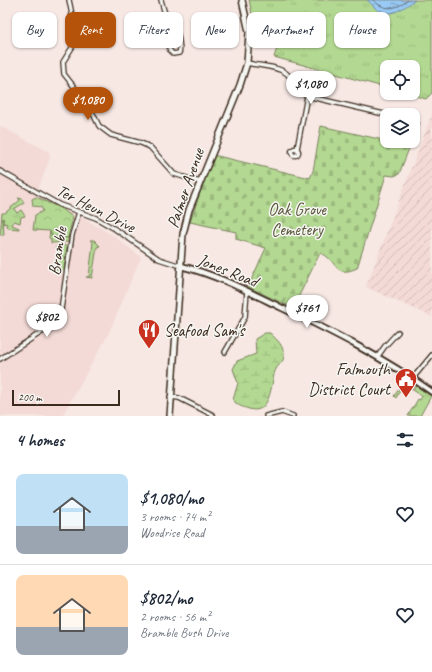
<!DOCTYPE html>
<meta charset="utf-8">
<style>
:root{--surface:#fff;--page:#f6f6f7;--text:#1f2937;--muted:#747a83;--line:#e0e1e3;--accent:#b45309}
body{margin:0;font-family:Caveat,sans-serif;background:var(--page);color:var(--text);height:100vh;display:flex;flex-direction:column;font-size:15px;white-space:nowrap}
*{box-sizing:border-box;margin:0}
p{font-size:13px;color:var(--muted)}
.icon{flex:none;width:22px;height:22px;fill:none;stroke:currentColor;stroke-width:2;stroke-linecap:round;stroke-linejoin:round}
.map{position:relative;height:416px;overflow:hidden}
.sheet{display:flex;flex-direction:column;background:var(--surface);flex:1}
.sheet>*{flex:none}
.top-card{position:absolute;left:12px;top:12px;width:408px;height:36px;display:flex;gap:8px}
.buttons{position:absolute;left:380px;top:60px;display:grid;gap:8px}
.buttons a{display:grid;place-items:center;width:40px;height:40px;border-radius:8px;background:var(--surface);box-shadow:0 1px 3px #0004;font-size:20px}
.scale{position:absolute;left:12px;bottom:10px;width:108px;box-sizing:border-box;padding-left:4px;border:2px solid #3b2a1e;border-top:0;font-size:11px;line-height:14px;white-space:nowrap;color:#3b2a1e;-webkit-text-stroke:3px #f6f6f2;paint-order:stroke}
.price{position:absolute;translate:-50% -34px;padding:0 9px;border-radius:14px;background:#fff;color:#222;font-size:13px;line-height:26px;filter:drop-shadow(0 1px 2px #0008)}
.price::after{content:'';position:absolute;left:50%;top:24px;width:12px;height:9px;margin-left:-6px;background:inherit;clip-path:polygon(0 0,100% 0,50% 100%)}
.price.selected{background:var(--accent);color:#fff}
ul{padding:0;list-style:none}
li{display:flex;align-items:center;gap:12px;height:100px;padding:0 16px}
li+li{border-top:1px solid var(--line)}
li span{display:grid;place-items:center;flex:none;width:112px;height:80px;border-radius:8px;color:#555}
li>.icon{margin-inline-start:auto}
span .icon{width:48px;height:48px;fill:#fffc;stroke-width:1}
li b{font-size:17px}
h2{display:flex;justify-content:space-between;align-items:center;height:48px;padding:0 16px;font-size:17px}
.pill{padding:0 14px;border-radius:8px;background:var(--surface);box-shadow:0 1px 3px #0004;font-size:14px;line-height:36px}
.pill.selected{background:var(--accent);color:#fff}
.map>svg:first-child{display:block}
</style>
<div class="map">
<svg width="432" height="416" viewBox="0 0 432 416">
<defs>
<pattern id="industrial-furrows" width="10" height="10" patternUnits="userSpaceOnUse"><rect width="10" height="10" fill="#f3dad6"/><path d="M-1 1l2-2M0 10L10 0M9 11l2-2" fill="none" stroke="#d1bbb7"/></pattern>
<pattern id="grass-tufts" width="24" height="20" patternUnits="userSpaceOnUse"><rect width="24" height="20" fill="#b3d892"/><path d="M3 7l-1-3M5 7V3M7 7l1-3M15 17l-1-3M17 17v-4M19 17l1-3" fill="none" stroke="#9bba7d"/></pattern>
<pattern id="forest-crowns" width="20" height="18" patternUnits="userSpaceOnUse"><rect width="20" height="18" fill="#b3d892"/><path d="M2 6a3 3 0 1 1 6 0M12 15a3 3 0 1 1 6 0" fill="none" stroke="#9bba7d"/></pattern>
<pattern id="wetland-marsh" width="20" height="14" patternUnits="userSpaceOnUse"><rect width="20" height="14" fill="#b3d892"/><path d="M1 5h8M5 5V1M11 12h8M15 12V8" fill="none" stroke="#9bba7d"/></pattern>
<pattern id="cemetery-stones" width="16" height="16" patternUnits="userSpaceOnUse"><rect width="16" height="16" fill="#b3d892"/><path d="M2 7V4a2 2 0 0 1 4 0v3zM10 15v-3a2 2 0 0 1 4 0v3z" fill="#9bba7d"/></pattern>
<pattern id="water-ripples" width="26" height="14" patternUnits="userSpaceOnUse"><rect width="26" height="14" fill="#99caf5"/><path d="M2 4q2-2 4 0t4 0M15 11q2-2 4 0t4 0" fill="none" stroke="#7ea4c6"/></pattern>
</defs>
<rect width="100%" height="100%" fill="#f7e8e4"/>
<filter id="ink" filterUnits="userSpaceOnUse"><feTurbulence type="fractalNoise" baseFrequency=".025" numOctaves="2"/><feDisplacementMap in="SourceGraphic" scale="8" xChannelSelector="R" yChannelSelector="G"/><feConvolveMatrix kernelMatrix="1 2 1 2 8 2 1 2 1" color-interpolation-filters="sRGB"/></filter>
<g filter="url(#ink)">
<!-- built -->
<path fill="#f3dad6" d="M0 126 49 152 50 158 36 195 86 220 114 236 141 257 108 335 62 416H0Z"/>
<!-- industrial -->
<path fill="url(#industrial-furrows)" d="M432 114V317L366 287Z"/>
<!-- grass -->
<g fill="url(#grass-tufts)" stroke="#778158">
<path d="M249 0H432V93L426 99 405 93H413V67H387V88L274 57 280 40 257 37Z"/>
<path d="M18 198 22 199 24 203 14 209 17 213 21 210 25 216 21 217 20 223 14 221 12 225 19 228V229L8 228 6 223 4 224 3 218 4 235H0L2 213H5L20 200Z"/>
<path d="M50 231 68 238 69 237 68 242 51 243V239L49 238Z"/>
<path d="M90 240H94L100 246 97 247 92 278 86 277H89L93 242Z"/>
<path d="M59 245 67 246 64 270 60 273H56L59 248H55Z"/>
<path d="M406 379 415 385 412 389 403 384 396 398 394 396Z"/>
<path d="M416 386 431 396 420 416H408L418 399 420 400 422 396 413 390Z"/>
</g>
<!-- forest -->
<path fill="url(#forest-crowns)" stroke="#778158" d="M36 197 60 208 73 217 68 238 52 236 50 231 33 230 35 215 43 211 41 207 33 206 32 199Z"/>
<!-- wetland -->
<path fill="url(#wetland-marsh)" stroke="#778158" d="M265 333H270C278 341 284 345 284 358 282 363 277 366 275 371 271 383 271 416 249 409 243 407 237 406 233 400L238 383 233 369 237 361 256 354 255 339Z"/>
<!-- cemetery -->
<path fill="url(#cemetery-stones)" stroke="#778158" d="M321 126 410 146 399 174 394 176 386 175 357 268C333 279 338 259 320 253L293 308 248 287 266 248 236 239V232L190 222 213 155 310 178 313 171Z"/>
<!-- water -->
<path fill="url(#water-ripples)" stroke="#738a9f" d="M367 0H415C406 6 392 18 379 11 375 9 371 3 367 0Z"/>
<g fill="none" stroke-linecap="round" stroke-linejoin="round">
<!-- shore -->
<path stroke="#616a74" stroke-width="1" d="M373 0C384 11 396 10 408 0"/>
<!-- minor casing -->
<g stroke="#3b2a1e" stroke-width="6">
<g id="minor">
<path d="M69 0 76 34 73 46 63 62 64 74 75 88 86 99 99 126 111 135 141 143 150 147 174 174 200 182"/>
<path d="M161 0 165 14 163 25 170 51 173 54 179 53C182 48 175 20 171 16 170 15 167 14 165 14"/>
<path d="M247 63C259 66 277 66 286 73 295 80 297 91 307 96L388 115"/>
<path d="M413 123 417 124"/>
<circle cx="295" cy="152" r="3.5"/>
<path d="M297 149 307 96"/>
<path d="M0 171 60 205 96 218 115 229 159 259 181 266"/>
<path d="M225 352 245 317 247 291"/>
<path d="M378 356 385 346 398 332"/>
<path d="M0 359 42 332 60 316 72 235 79 212"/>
<path d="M413 378 432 355"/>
<path d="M170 397 179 398 213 415"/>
<path d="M266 416 282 412 293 416"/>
</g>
</g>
<!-- major casing -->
<g stroke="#3b2a1e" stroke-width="8">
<path id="major" d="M181 266C217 275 247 291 280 307 333 332 384 358 432 392"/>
</g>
<!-- highway casing -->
<g stroke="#3b2a1e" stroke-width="8">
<path id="highway" d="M170 416 183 234 189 210 240 85 247 63 249 32 242 0"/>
</g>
<!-- minor -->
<use href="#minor" stroke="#f6f6f2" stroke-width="3.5"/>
<!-- major -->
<use href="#major" stroke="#f6f6f2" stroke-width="4.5"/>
<!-- highway -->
<use href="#highway" stroke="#f6f6f2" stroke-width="5"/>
</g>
</g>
<!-- icons -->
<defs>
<g id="restaurant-pin" transform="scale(1.15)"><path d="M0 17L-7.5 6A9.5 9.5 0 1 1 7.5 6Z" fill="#c8321e" stroke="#f6f6f2"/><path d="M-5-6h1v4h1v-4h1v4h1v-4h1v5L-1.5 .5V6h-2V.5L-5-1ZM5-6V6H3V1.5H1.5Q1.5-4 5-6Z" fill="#fff"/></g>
<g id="civic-pin" transform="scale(1.15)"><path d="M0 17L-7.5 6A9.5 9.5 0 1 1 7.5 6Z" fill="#c8321e" stroke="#f6f6f2"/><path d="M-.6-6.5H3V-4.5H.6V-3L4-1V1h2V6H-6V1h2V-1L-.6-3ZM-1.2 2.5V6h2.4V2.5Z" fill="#fff"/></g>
</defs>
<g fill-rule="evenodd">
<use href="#restaurant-pin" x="149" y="330"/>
<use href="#civic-pin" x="406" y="379"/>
</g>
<g text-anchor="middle" stroke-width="3" stroke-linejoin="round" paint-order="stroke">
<!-- street labels -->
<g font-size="17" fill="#3b2a1e" stroke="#f6f6f2">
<text transform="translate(185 188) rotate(-71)" y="6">Palmer Avenue</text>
<text transform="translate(96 208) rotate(27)" y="6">Ter Heun Drive</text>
<text transform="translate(57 251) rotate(-81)" y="6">Bramble</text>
<text transform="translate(228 270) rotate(22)" y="6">Jones Road</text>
</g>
<!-- park labels -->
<g font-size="17" fill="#59563b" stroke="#f6f6f2">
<text x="297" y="215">Oak Grove<tspan x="297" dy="20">Cemetery</tspan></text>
</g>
<!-- poi labels -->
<g font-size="17" fill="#3b2a1e" stroke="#f6f6f2" text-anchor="start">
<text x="164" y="336">Seafood Sam's</text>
<text x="390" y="375" text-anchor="end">Falmouth<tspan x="390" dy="20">District Court</tspan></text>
</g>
</g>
</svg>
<div class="buttons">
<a><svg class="icon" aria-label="locate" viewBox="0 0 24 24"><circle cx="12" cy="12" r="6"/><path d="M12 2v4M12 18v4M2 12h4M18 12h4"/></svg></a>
<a><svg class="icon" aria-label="layers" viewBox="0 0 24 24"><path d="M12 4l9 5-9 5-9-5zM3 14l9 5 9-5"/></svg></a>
</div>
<div class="scale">200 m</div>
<b class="price" style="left:311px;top:105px">$1,080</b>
<b class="price selected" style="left:88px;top:121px">$1,080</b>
<b class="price" style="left:307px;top:329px">$761</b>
<b class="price" style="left:47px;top:338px">$802</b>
<div class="top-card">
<a class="pill">Buy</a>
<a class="pill selected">Rent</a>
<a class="pill">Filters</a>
<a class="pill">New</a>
<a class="pill">Apartment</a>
<a class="pill">House</a>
</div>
</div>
<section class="sheet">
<h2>4 homes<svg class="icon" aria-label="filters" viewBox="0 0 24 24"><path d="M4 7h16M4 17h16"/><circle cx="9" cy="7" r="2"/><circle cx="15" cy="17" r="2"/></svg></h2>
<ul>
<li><span style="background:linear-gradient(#bfe0f5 65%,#9aa5b1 0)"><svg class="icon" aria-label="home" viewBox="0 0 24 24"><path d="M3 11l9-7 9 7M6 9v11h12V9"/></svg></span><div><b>$1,080/mo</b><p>3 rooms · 74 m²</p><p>Woodrise Road</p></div><svg class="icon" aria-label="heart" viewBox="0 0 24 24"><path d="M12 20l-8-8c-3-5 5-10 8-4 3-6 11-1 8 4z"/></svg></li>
<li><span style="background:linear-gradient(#ffd9b3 65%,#9aa5b1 0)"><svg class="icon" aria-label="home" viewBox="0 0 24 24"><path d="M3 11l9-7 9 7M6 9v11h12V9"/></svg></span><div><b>$802/mo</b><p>2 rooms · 56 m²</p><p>Bramble Bush Drive</p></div><svg class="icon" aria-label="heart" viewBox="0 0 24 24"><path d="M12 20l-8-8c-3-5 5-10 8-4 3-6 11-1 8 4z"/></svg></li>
</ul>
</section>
